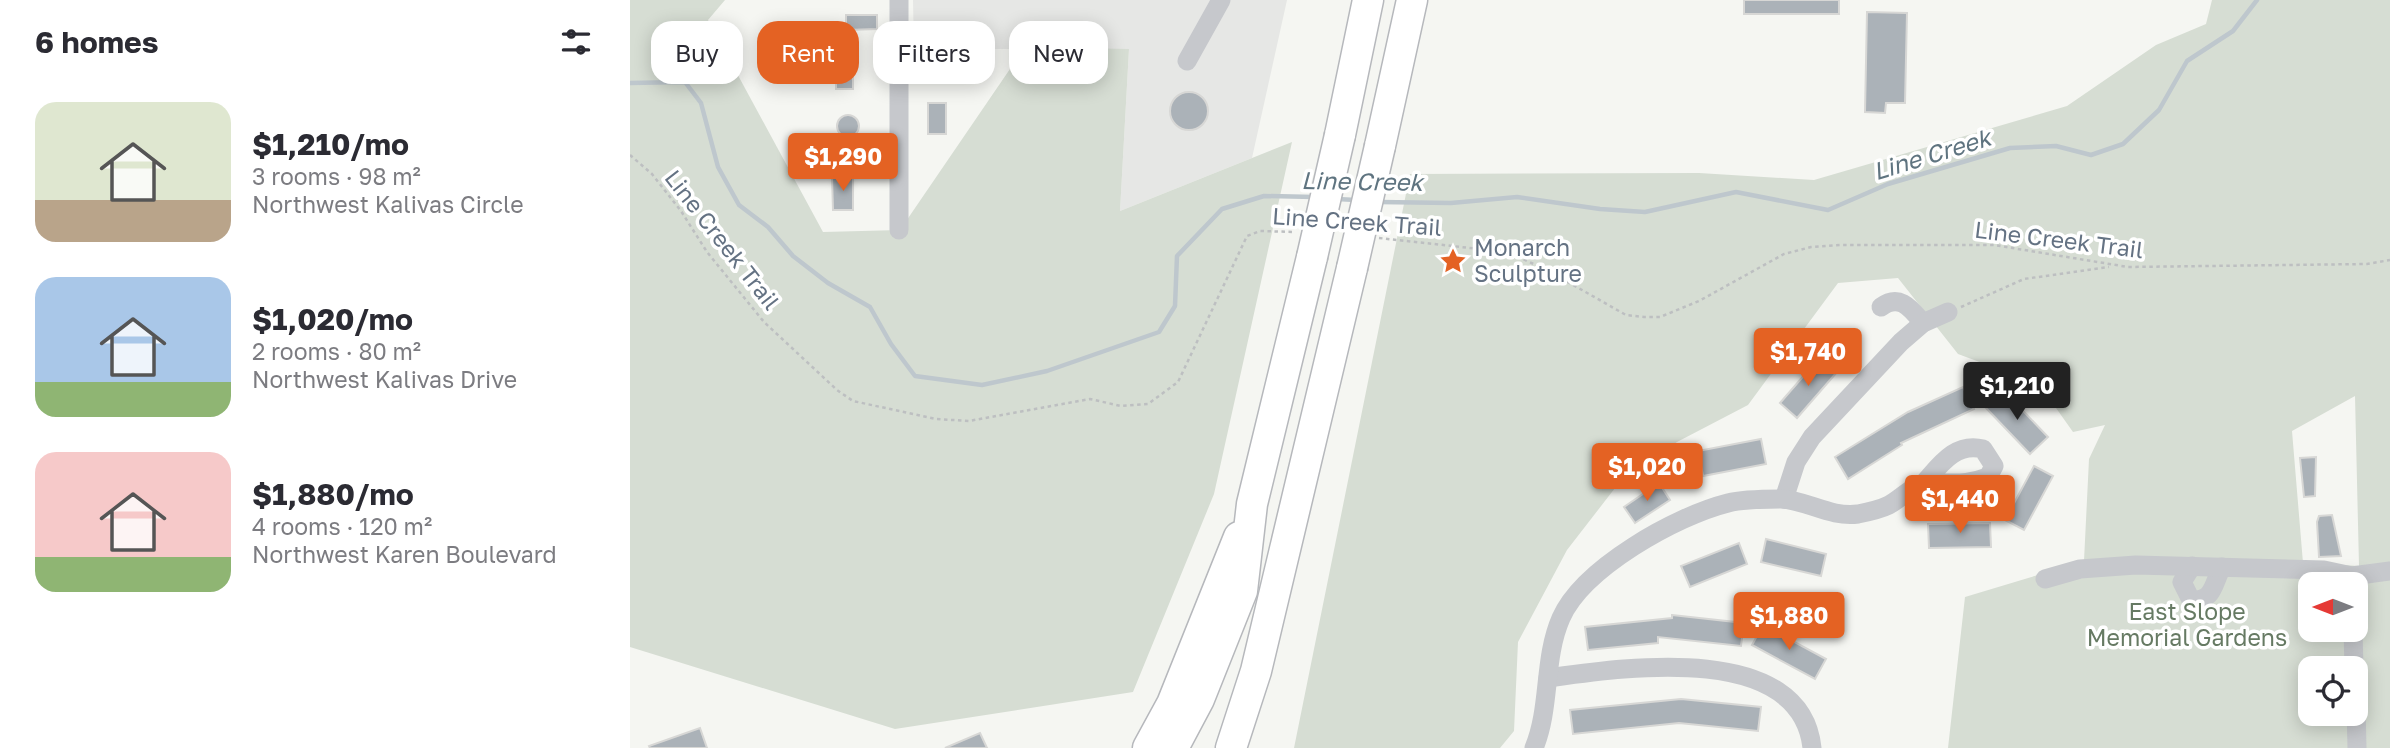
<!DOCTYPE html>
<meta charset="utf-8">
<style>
:root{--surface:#fff;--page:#f2f2f3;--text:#2b2b33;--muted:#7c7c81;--accent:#e46223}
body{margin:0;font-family:"Golos Text",sans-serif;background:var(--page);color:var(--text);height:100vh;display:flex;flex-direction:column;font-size:26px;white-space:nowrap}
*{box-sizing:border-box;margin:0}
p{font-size:23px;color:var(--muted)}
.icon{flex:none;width:38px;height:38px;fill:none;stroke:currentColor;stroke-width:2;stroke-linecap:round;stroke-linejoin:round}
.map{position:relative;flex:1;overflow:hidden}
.sheet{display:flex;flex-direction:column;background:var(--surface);width:630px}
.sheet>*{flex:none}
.banner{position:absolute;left:21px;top:21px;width:665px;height:63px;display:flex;gap:14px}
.needle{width:46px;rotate:270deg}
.tools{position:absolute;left:1668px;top:572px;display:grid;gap:14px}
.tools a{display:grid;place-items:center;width:70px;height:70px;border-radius:14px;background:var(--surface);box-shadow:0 4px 18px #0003;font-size:35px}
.price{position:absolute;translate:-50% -60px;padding:0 16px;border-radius:7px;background:var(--accent);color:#fff;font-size:23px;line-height:46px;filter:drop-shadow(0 2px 4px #0008)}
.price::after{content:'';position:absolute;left:50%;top:42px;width:21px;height:16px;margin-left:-10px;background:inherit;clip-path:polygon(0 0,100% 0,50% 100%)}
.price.active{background:#222;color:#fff}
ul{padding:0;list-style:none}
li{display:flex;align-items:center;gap:21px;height:175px;padding:0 35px}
li span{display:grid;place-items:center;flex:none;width:196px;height:140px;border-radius:21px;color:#555}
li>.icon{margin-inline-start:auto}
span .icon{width:84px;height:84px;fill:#fffc;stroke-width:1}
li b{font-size:30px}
h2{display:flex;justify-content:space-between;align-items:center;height:84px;padding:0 35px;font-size:30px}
.chip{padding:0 24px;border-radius:21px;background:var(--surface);box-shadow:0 4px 18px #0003;font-size:24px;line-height:63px}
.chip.active{background:var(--accent);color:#fff}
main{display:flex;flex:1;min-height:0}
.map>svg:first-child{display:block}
</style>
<main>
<section class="sheet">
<h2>6 homes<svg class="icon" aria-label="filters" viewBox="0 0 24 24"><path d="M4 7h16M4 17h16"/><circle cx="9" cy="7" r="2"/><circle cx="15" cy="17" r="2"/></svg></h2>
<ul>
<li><span style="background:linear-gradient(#dfe7d0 70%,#b9a48a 0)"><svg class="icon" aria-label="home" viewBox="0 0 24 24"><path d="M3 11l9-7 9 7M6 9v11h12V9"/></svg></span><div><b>$1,210/mo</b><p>3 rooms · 98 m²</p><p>Northwest Kalivas Circle</p></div></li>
<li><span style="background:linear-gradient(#a9c7e8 75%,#8fb573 0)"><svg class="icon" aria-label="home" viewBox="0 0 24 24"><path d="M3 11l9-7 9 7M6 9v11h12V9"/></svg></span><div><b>$1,020/mo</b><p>2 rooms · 80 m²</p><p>Northwest Kalivas Drive</p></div></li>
<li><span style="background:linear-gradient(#f6c9c9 75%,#8fb573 0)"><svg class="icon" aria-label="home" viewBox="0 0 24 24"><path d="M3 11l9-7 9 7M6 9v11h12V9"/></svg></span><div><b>$1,880/mo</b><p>4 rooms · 120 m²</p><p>Northwest Karen Boulevard</p></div></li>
</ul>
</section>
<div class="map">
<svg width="1760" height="748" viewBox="0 0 1760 748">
<rect width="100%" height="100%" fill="#f5f6f2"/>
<!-- built -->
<path fill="#e6e7e5" d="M283 0H657L622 158 490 211 499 49H284Z"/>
<!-- green -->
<g fill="#d6ddd3" fill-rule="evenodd">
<path d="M0 0H95L78 20 193 232 270 230 395 47 499 49 490 211 662 142 584 494 503 692 265 729 0 647Z"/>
<path d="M1582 0H1760V748H1318L1335 597 1454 561 1459 459 1475 425 1443 432 1409 384 1328 354 1268 278 1208 283 1118 405 1047 442 992 479 937 550 888 642 884 731 870 748H664L780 174 1069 173 1184 180 1437 106 1526 45 1576 24ZM1725 396 1729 566 1673 563 1662 431ZM1680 584H1726V630H1680ZM1680 668H1726V714H1680Z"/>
</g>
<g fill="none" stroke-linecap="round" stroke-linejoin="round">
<!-- stream -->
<g stroke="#bec7cd" stroke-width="4.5">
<path d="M0 83 55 82 71 103 88 167 109 205 138 227 163 256 198 283 240 307 261 344 285 376 352 385 417 371 529 332 545 306 547 256 592 209 634 196 684 197"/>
<path d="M707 199 726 200"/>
<path d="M749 202 821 203 887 197 970 209 1015 212 1106 192 1198 210 1258 184 1380 148 1426 146 1461 155 1493 144 1529 110 1557 61 1603 31 1627 0"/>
</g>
</g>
<!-- building -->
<g fill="#abb2b8" stroke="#d7d7d5" stroke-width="2">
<rect x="1114" y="0" width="95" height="14"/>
<path d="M1237 12 1277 13 1275 103H1256L1255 113 1235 112Z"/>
<path d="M216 15H247V29L216 30Z"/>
<rect x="206" y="42" width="17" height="47"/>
<circle cx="559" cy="111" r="19"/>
<rect x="298" y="103" width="18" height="31"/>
<circle cx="218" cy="126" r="11"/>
<path d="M202 177H223V210H203Z"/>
<path d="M1190 357 1207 372 1167 418 1150 403Z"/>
<path d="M1333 387 1344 409 1271 443 1272 445 1218 479 1205 457 1278 412Z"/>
<path d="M1374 391 1418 437 1400 454 1356 408Z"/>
<path d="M1131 439 1136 464 1073 476 1068 451Z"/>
<path d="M1686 457 1685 496 1674 497 1670 458Z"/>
<path d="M1404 466 1423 476 1394 530 1375 520Z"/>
<path d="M1029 483 1040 500 1005 523 994 507Z"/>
<path d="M1702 515 1711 556 1689 557 1687 522 1689 516Z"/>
<path d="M1360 523 1361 547 1299 548 1298 524Z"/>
<path d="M1136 539 1196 554 1191 576 1131 562Z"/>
<path d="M1109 543 1117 564 1060 587 1051 566Z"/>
<path d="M1042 615 1114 623 1111 646 1028 637V643L958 650 955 627 1042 618Z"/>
<path d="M1133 625 1196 659 1185 679 1122 645Z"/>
<path d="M1051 699 1131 707 1128 731 1049 723 943 734 940 710Z"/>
<path d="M70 728 77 748H20L19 746Z"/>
<path d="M350 733 357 748H315Z"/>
</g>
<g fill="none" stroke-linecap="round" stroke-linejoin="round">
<!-- highway casing -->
<g stroke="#b6b8bc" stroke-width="33">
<g id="highway">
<path d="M710 135 738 0"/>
<path d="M750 146 782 0"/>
<path d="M518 748 542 704 609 537"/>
<path d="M543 748 569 699 612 591 622 504 682 257"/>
<path d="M601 748 626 671 722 268"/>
</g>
</g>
<!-- path -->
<g stroke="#bdbfc1" stroke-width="2.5" stroke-dasharray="3.5 3.5" stroke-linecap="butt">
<path d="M0 155 22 174 51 211 77 252 134 322 207 390 223 401 306 419 339 421 460 399 491 406 518 404 548 382 617 236 630 231 665 232"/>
<path d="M749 238 877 252 915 269 996 315 1014 317H1030L1069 301 1154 254 1181 247 1210 245H1364L1498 267 1737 264 1760 260"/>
<path d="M1331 307 1394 279 1479 267"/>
</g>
<!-- minor -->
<g stroke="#c6c8cc" stroke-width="19">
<path d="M269 0V230"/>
<path d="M557 61 591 0"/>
<path d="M1251 307C1270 293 1281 309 1293 323"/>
<path d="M1154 499 1166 462 1182 437 1271 342 1293 323 1318 312"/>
<path d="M1562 566 1552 582 1561 600C1584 602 1583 583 1592 567"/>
<path d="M1415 579 1450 569 1506 565 1694 570 1722 576 1760 571"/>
<path d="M1723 630 1724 668"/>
<path d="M918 678C990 668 1171 640 1182 748"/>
<path d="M1726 706 1727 748"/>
<path d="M904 748C921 707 913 659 931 618 953 568 1046 516 1098 503 1113 499 1134 499 1151 499 1176 500 1201 518 1228 514 1238 512 1251 509 1259 505 1270 499 1283 485 1296 484 1321 481 1331 487 1358 477L1364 466 1353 449C1325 442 1310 465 1293 484"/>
</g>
<!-- highway -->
<use href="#highway" stroke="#fff" stroke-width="30"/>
<!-- highway-bridge casing -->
<g stroke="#b6b8bc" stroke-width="33" stroke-linecap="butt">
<g id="highway-bridge">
<path d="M682 257 710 135"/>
<path d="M722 268 750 146"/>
</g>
</g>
<!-- highway-bridge -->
<use href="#highway-bridge" stroke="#fff" stroke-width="30"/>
</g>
<!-- icons -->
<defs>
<g id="sight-bare" transform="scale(2.1)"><path d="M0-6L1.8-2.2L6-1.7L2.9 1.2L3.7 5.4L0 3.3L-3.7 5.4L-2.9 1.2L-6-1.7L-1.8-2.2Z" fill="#e46223" stroke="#fff" stroke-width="2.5" paint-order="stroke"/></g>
</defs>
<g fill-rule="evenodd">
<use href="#sight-bare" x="823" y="261"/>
</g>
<g text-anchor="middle" stroke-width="7" stroke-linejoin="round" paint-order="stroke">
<!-- street labels -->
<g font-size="23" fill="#647283" stroke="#fff">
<text transform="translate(727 222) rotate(4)" y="8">Line Creek Trail</text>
<text transform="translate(92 240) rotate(52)" y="8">Line Creek Trail</text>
<text transform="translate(1429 240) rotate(7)" y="8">Line Creek Trail</text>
</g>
<!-- poi labels -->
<g font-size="23" fill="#647283" stroke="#fff" text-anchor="start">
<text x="844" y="256">Monarch<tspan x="844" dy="26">Sculpture</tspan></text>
</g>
<!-- park labels -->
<g font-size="23" fill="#667a63" stroke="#fff">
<text x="1557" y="620">East Slope<tspan x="1557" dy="26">Memorial Gardens</tspan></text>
</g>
<!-- water labels -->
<g font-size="24" font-style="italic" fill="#5f7480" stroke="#fff">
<text transform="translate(1302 155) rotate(-17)" y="8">Line Creek</text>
<text transform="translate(732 182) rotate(1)" y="8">Line Creek</text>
</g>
</g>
</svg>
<div class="tools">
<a><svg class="needle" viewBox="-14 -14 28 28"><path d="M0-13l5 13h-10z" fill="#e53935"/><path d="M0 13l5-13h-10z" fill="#7c7c81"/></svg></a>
<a><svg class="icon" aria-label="locate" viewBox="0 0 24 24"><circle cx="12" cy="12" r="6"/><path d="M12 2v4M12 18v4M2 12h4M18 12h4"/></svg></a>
</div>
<b class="price" style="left:213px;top:193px">$1,290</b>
<b class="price" style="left:1178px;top:388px">$1,740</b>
<b class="price active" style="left:1387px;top:422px">$1,210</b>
<b class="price" style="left:1017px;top:503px">$1,020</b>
<b class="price" style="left:1330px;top:535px">$1,440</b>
<b class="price" style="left:1159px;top:652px">$1,880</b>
<div class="banner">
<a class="chip">Buy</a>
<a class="chip active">Rent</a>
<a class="chip">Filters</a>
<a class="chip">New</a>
</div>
</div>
</main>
